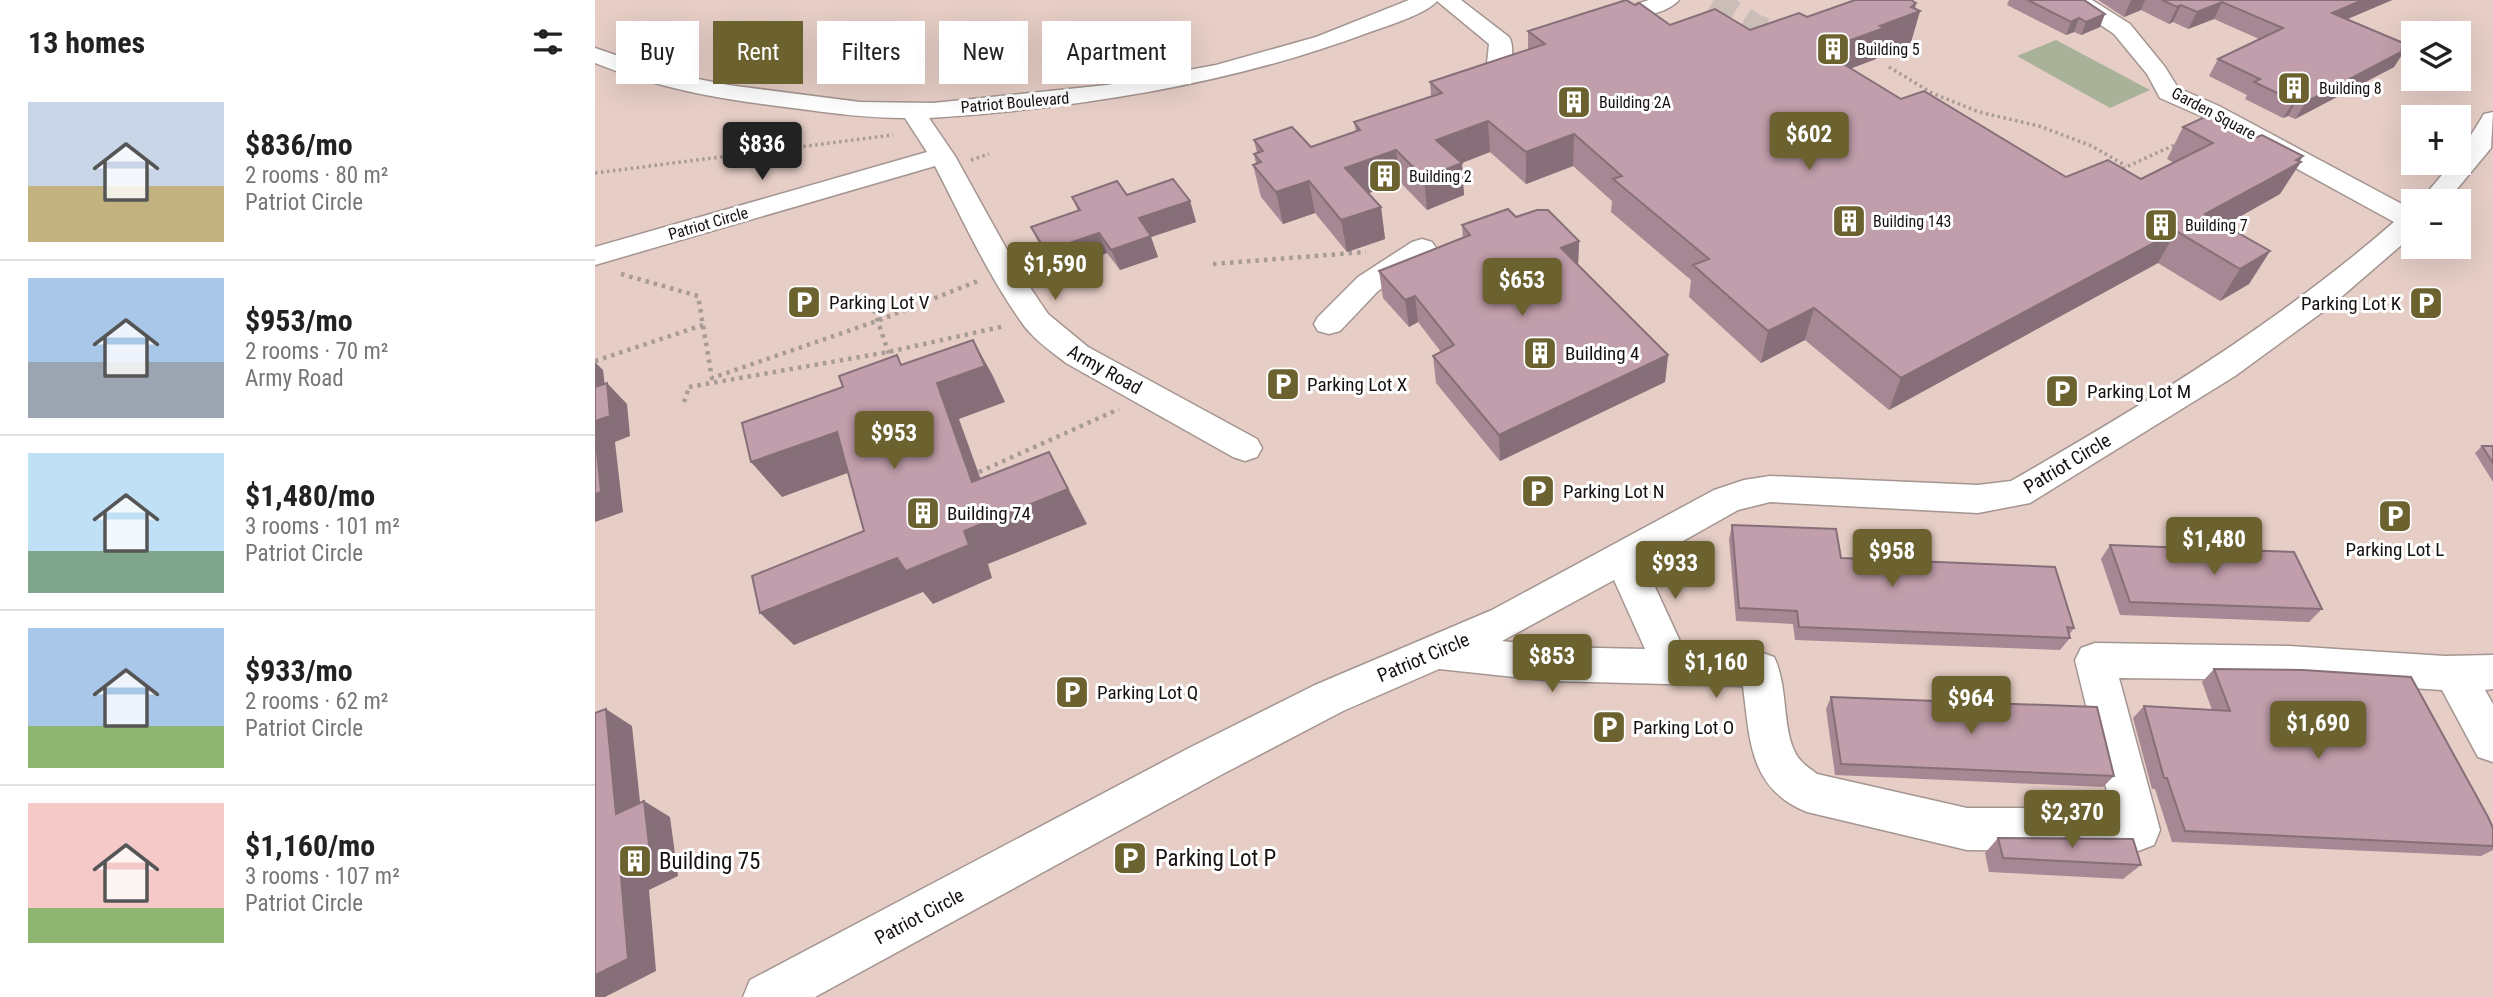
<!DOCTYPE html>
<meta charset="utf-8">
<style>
:root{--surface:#fff;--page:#f2f2f2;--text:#222;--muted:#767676;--line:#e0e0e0;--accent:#6c622f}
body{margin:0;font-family:"Roboto Condensed",sans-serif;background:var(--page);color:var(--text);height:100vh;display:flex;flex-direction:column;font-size:26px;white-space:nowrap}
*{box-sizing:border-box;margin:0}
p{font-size:23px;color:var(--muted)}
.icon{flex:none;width:38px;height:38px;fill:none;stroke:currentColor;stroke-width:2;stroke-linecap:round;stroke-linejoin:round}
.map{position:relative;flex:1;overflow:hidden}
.side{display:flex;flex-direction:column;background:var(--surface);width:595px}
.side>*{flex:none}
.banner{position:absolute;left:21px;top:21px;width:665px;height:63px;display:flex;gap:14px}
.tools{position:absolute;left:1806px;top:21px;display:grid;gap:14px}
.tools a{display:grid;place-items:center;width:70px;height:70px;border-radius:0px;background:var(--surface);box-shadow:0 7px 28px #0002;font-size:35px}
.price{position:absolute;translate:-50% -60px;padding:0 16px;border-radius:7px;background:var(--accent);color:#fff;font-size:23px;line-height:46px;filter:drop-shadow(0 2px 4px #0008)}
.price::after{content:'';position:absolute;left:50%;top:42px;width:21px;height:16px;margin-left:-10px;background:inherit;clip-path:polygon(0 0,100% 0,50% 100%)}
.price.on{background:#222;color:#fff}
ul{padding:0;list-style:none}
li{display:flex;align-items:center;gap:21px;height:175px;padding:0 28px}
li+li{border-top:2px solid var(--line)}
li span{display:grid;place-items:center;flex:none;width:196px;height:140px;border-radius:0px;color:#555}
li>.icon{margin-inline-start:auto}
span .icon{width:84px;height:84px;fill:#fffc;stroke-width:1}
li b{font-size:30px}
h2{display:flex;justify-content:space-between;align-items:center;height:84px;padding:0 28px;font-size:30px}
.chip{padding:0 24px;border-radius:0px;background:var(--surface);box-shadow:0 7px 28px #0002;font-size:24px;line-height:63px}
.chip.on{background:var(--accent);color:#fff}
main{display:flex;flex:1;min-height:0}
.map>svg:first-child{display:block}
</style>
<main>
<section class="side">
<h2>13 homes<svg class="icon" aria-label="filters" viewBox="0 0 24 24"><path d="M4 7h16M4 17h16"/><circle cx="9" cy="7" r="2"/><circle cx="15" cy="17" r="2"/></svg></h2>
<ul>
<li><span style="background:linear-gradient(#c9d6e8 60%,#c2b280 0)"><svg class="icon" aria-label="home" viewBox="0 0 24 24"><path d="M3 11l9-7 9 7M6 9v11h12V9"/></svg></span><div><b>$836/mo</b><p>2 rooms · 80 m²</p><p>Patriot Circle</p></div></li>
<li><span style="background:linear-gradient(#a9c7e8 60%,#9aa5b1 0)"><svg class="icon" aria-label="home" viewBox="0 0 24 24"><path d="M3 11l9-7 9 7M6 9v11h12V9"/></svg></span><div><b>$953/mo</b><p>2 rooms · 70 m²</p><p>Army Road</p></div></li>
<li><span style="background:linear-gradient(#bfe0f5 70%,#7fa58c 0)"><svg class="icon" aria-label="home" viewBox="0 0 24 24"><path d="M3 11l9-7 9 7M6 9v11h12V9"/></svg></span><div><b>$1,480/mo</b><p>3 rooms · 101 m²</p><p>Patriot Circle</p></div></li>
<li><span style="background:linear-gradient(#a9c7e8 70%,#8fb573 0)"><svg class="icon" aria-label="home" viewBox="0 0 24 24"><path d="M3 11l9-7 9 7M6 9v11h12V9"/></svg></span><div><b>$933/mo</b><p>2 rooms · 62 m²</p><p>Patriot Circle</p></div></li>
<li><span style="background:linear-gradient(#f6c9c9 75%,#8fb573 0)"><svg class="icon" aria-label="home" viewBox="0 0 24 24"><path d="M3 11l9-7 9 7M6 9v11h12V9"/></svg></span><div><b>$1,160/mo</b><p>3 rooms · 107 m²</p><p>Patriot Circle</p></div></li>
</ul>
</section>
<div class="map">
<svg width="1898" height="997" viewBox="0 0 1898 997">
<rect width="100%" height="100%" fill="#ebdbd5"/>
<!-- built -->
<path fill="#e6cec6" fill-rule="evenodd" d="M0 0H1898V997H0ZM1818 33H1864V79H1818ZM1818 117H1864V163H1818ZM1818 201H1864V247H1818Z"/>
<!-- green -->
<path fill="#a9b299" d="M1461 40 1555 90 1515 108 1422 56Z"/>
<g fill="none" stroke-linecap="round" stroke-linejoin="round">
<!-- minor-tunnel -->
<path stroke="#cbbdb7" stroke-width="24" stroke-dasharray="24 12" stroke-linecap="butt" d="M1119 0 1162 27 1172 30 1137 44"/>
<!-- minor casing -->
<g stroke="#a49590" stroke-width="3">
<g id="minor">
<path d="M814 0H866L914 37C919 45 918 60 912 68H896L892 63 894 44 842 1C831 14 792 26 775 32 634 85 484 108 334 118L360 156 422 268 453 314 493 347 662 439 667 448 662 457 650 461 638 457 471 363C457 352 441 341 430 327 394 278 368 220 340 166L0 265V247L332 152 310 118C272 118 235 113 198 108 130 100 63 89 0 63V48L73 73 133 85 265 102 338 103 512 85 621 65 721 37Z"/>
<path d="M1054 0H1084C1075 10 1055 17 1042 14L1039 9 1042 4Z"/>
<path d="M1469 0H1497L1535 24 1570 67 1583 88 1624 106 1818 210V235L1737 305 1640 376 1435 503 1383 513 1175 502 1143 510 1049 563 1089 650 1165 652 1179 657C1193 686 1187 723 1199 750 1203 761 1213 767 1222 774L1372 808H1516L1480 660 1486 648 1500 643 1694 646 1850 656 1898 655V689L1890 690 1898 704V762L1883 757 1847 690 1694 680 1524 678 1565 830 1559 845 1543 851 1372 850 1212 812C1154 789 1155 740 1148 686L957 681 844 669 748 711 624 776 220 997H148L155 980 594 748 720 685 897 610 1119 490 1149 480 1175 476 1383 485 1416 481C1550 404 1682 324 1799 222L1606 116 1565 98 1552 74 1519 34ZM1019 580 1050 649 957 647 907 641Z"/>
<path d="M1898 112 1896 148 1852 201H1825L1857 163H1864V154L1886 119 1889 114Z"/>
<path d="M827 239 837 242 841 248 837 254 783 291 745 331 734 334 723 331 719 324 723 317 763 277 817 242Z"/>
</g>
</g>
<!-- path-far1 -->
<g stroke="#a79b96" stroke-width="3.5" stroke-dasharray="2.5 3.5" stroke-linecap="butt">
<path d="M1294 67 1337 93 1384 112 1444 126 1497 146 1531 166"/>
<path d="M376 160 394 154"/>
<path d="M1522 171 1584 143"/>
<path d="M0 173 298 135"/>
</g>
<!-- path -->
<g stroke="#a79b96" stroke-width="4.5" stroke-dasharray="3.5 5" stroke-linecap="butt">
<path d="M618 264 771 252"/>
<path d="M26 274 103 296 117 378 282 321 383 281"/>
<path d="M279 310 297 363"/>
<path d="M0 361 108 325"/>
<path d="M94 387 293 352 410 326"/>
<path d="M89 402 94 387"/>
<path d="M384 472 524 409"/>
</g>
<!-- minor -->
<use href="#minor" fill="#fff" fill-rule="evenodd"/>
</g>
<!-- wall -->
<g fill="#a58893">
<path d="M1414 0H1489L1505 27 1486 35 1479 32 1471 35 1412 5Z"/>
<path d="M1503 0H1797L1752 19 1810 50 1799 67 1700 119 1693 116 1688 118 1650 99 1652 95 1614 76 1623 59 1664 39 1619 19 1593 29 1578 22 1574 24 1546 10 1529 17Z"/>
<path d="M1321 3 1320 9 1325 11 1316 42 1282 55 1281 59 1256 68 1306 99 1471 177 1546 179 1579 163 1572 159 1588 127 1705 161 1685 194 1629 225 1675 251 1654 284 1625 301 1563 263 1294 410 1210 340 1166 363 1094 297 1096 280 1016 212 1017 201 978 166 931 184 895 152 866 163 869 195 832 210 805 182 773 193 786 207 790 239 752 252 720 213 688 224 666 197 658 165 661 163 659 154 662 153 659 140 716 147 761 132 759 122 836 96 835 82 933 50V31L1075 25 1155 30 1212 17Z"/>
<path d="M532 195 595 201 601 222 556 237 563 257 525 270 512 253 461 272 446 248 436 227 483 211 477 197Z"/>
<path d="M921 217 984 241 983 264 1073 355 1070 382 905 461 841 383 838 356 846 352 823 322 814 327 788 298 784 271 868 238 867 225Z"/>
<path d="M1887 446H1898V482L1880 453Z"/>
<path d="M1137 525 1246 558 1479 628 1474 635 1475 638 1465 650 1200 640 1198 624 1141 621 1134 539Z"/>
<path d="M1515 545 1727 609 1714 622 1525 615 1506 559Z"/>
<path d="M1619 669 1898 828V850L1886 856 1577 842 1560 789H1557L1538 718 1549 706 1617 710 1607 682Z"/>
<path d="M1236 697 1519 776 1508 787 1240 775 1231 709Z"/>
<path d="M1403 838 1546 865 1528 879 1394 872 1390 853Z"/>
</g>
<!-- shaded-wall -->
<g fill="#866f78">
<path d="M1536 0H1550L1546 10 1529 17Z"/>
<path d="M1768 0H1797L1727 30 1737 13Z"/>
<path d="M1627 2 1619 19 1593 29 1602 12Z"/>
<path d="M1321 3 1318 14 1325 11 1316 42 1282 55 1281 59 1252 70 1232 54 1253 41 1285 26Z"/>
<path d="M1586 5 1578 22 1574 24 1582 7Z"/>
<path d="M1510 14 1505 27 1486 35 1491 22Z"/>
<path d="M1484 18 1479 32 1471 35 1476 22Z"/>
<path d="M1813 45 1799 67 1700 119 1711 102Z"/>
<path d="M1703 98 1693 116 1688 118 1699 101Z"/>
<path d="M893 121 895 152 844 172 841 140Z"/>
<path d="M979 134 978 166 931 184V152Z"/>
<path d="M801 150 805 182 755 200 750 168Z"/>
<path d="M1708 156 1703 164 1706 162 1685 194 1600 242 1610 214Z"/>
<path d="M867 163 869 195 832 210 829 178Z"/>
<path d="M714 181 720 213 688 224 681 192Z"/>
<path d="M595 201 601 222 556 237 563 257 525 270 516 250 544 218Z"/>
<path d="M786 207 790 239 752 252 746 220Z"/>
<path d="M1581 231 1563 263 1294 410 1306 378Z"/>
<path d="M504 233 512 253 461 272 451 251Z"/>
<path d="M984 241 983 267 966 248Z"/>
<path d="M1675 251 1654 284 1625 301 1645 269Z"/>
<path d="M820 296 823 322 814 327 810 300Z"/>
<path d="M1219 308 1210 340 1166 363 1173 331Z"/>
<path d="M378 340 398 376 410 402 364 419 399 516 377 482 342 383Z"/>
<path d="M1073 355 1070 382 905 461 904 435Z"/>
<path d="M0 362 8 370 13 410 0 398Z"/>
<path d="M12 383 32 404 35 436 20 442 28 512 0 522V421Z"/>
<path d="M242 432 269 467 187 497 156 462Z"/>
<path d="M454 452 492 524 393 564 397 578 338 604 328 592 199 645 165 613 369 531Z"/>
<path d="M11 709 37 726 48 830 21 814Z"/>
<path d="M49 801 75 817 83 876 54 890 61 971 10 997H0V975L26 876Z"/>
</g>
<!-- building -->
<g fill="#c09eab" stroke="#866f78" stroke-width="2">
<path d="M1031 0 1040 5 1044 3 1075 25 1120 9 1155 30 1204 13 1212 17 1260 0H1316L1321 3 1316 7 1325 11 1285 26 1289 28 1253 41 1258 43 1232 54 1306 99 1329 91 1471 177 1513 160 1546 179 1618 143 1588 127 1614 115 1660 138 1667 135 1708 156 1701 160 1706 162 1610 214 1675 251 1645 269 1581 231 1306 378 1219 308 1173 331 1098 265 1114 259 1018 179 1027 176 979 134 931 152 893 121 841 140 867 163 829 178 801 150 750 168 786 207 746 220 714 181 681 192 658 165 666 162 659 154 668 151 659 140 697 127 716 147 765 130 759 122 847 93 835 82 950 44 933 31Z"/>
<path d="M1433 0H1489L1510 14 1491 22 1484 18 1476 22Z"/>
<path d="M1567 0H1768L1737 13 1813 45 1807 49 1810 50 1711 102 1703 98 1699 101 1659 82 1665 79 1623 59 1688 28 1627 2 1602 12 1586 5 1582 7Z"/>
<path d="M578 179 595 201 544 218 556 236 516 250 504 233 451 251 436 227 485 210 477 197 522 181 532 195Z"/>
<path d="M913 209 921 217 942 210H953L984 241 966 248 1073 355 904 435 838 356 859 345 820 296 810 300 784 271 875 235 867 225Z"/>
<path d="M378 340 390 366 342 383 377 482 454 452 473 489 369 531 374 545 311 571 302 558 165 613 157 576 269 531 242 432 156 462 147 423 248 387 244 376 302 355 306 365Z"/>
<path d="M12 383 15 416 0 421V387Z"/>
<path d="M0 432 6 492 0 494Z"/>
<path d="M1887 446H1898V463Z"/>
<path d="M1137 525 1241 529 1246 558 1460 567 1479 628 1472 627 1475 638 1204 627 1202 611 1144 608Z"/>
<path d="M1515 545 1699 552 1727 609 1535 602Z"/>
<path d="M1619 669 1708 670 1816 677 1893 817 1898 828V846L1590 831 1572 778H1569L1549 706 1635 711Z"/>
<path d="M1236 697 1502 707 1519 776 1246 764Z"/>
<path d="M11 709 21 814 49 801 56 862 26 876 33 959 0 975V713Z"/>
<path d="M1403 838 1538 839 1546 865 1408 858Z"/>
</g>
<!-- icons -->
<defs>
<g id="building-square" transform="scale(1.75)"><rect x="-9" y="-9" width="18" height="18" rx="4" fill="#6c622f" stroke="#fff"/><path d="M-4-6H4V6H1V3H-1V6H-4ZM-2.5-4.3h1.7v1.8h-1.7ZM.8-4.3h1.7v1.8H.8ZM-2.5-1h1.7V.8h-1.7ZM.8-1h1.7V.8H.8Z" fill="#fff"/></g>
<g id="parking-square" transform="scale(1.75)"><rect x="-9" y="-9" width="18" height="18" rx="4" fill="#6c622f" stroke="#fff"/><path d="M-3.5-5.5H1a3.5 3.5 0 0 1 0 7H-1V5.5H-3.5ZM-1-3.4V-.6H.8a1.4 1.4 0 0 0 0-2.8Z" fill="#fff"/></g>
</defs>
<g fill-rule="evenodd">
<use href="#building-square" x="1238" y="49"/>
<use href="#building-square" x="1699" y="88"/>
<use href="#building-square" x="979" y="102"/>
<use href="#building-square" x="790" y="176"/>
<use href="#building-square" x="1254" y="221"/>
<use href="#building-square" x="1566" y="225"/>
<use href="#parking-square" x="209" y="302"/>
<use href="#parking-square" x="1831" y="303"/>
<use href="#building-square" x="945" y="353"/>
<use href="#parking-square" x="688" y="384"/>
<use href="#parking-square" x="1467" y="391"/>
<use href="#parking-square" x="943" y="491"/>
<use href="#building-square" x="328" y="513"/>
<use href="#parking-square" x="1800" y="516"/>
<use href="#parking-square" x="477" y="692"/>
<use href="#parking-square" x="1014" y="727"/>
<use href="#parking-square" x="535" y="858"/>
<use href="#building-square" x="40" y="861"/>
</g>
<g text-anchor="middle" stroke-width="6" stroke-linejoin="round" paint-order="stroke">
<!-- far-poi labels -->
<g font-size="16" fill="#16110f" stroke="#fff" text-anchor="start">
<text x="1262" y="55">Building 5</text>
<text x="1724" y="94">Building 8</text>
<text x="1004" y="108">Building 2A</text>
<text x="814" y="182">Building 2</text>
<text x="1278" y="227">Building 143</text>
<text x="1590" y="231">Building 7</text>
</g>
<!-- far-street labels -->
<g font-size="16" fill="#16110f" stroke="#fff">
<text transform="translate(420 102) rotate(-5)" y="6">Patriot Boulevard</text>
<text transform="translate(1619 113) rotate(28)" y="6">Garden Square</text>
<text transform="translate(113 223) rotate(-16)" y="6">Patriot Circle</text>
</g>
<!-- poi labels -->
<g font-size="19" fill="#16110f" stroke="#fff" text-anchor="start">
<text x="234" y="309">Parking Lot V</text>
<text x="1806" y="310" text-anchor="end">Parking Lot K</text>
<text x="970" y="360">Building 4</text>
<text x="712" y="391">Parking Lot X</text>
<text x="1492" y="398">Parking Lot M</text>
<text x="968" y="498">Parking Lot N</text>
<text x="352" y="520">Building 74</text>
<text x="1800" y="556" text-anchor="middle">Parking Lot L</text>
<text x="502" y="699">Parking Lot Q</text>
<text x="1038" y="734">Parking Lot O</text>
</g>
<!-- street labels -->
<g font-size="19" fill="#16110f" stroke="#fff">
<text transform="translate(510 369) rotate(29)" y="7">Army Road</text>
<text transform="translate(1472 463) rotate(-31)" y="7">Patriot Circle</text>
<text transform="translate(828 657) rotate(-23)" y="7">Patriot Circle</text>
<text transform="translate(324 916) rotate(-28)" y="7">Patriot Circle</text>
</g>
<!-- near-poi labels -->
<g font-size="23" fill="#16110f" stroke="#fff" text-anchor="start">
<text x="560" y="866">Parking Lot P</text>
<text x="64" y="869">Building 75</text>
</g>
</g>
</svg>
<div class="tools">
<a><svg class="icon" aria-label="layers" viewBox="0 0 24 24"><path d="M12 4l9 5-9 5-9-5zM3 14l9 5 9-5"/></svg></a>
<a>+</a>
<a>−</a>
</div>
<b class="price" style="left:1214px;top:172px">$602</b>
<b class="price on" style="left:167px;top:182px">$836</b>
<b class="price" style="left:460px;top:302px">$1,590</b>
<b class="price" style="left:927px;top:318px">$653</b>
<b class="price" style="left:299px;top:471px">$953</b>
<b class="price" style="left:1619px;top:577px">$1,480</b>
<b class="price" style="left:1297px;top:589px">$958</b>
<b class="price" style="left:1080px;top:601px">$933</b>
<b class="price" style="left:957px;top:694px">$853</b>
<b class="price" style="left:1121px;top:700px">$1,160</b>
<b class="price" style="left:1376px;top:736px">$964</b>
<b class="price" style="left:1723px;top:761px">$1,690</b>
<b class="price" style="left:1477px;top:850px">$2,370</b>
<div class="banner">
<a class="chip">Buy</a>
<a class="chip on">Rent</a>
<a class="chip">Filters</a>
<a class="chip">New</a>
<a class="chip">Apartment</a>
</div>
</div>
</main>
